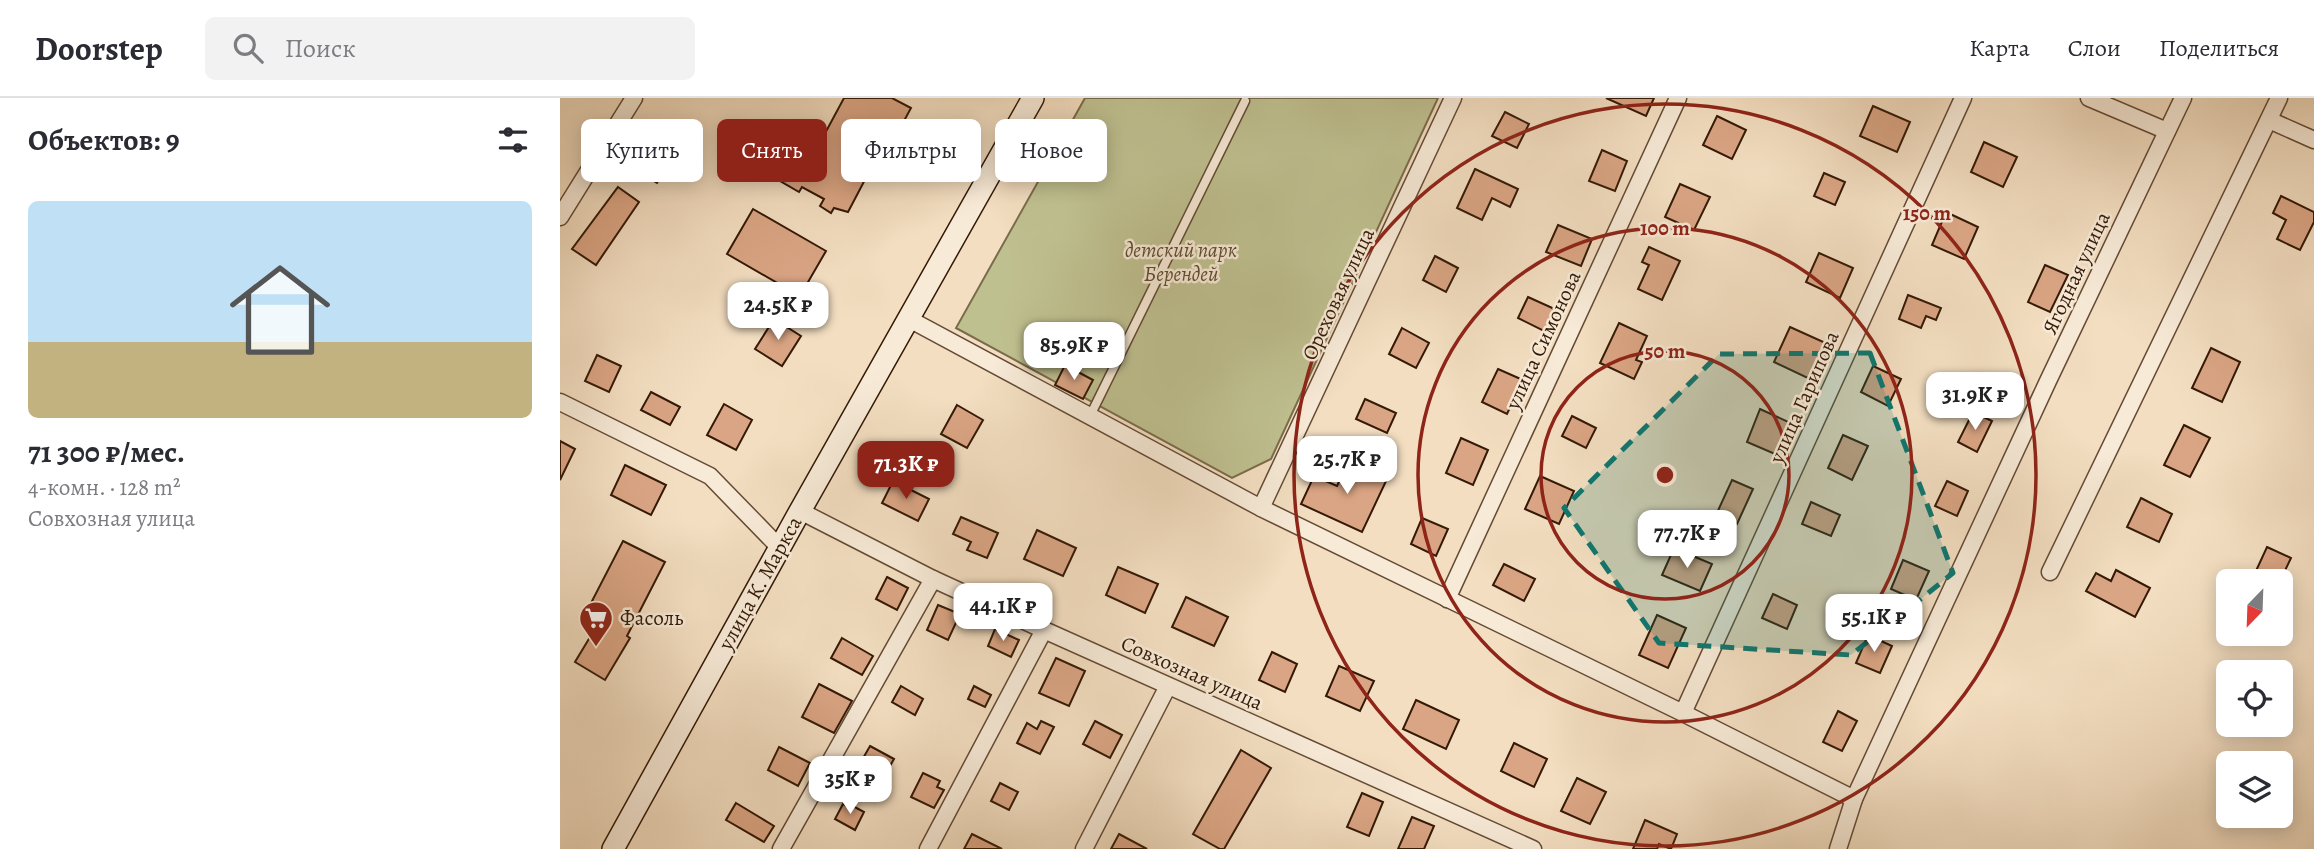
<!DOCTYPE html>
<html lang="ru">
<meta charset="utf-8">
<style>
:root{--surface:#fff;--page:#f2f2f3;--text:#2b2b33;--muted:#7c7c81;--line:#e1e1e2;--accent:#8f2418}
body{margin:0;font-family:Alegreya,serif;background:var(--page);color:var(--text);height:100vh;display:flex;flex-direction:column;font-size:26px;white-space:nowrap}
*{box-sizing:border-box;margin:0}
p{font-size:23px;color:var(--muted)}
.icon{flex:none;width:38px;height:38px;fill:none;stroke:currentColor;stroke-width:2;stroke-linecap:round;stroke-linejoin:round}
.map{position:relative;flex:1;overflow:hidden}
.details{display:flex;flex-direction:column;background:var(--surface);width:560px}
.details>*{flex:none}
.hud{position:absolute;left:21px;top:21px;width:665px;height:63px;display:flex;gap:14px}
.needle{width:46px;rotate:203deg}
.fabs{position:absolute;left:1656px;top:471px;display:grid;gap:14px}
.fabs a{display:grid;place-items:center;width:77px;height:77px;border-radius:10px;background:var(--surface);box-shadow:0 4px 18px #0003;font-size:35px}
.price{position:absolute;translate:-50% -60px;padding:0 16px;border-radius:14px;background:#fff;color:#222;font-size:23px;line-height:46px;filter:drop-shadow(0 2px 4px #0008)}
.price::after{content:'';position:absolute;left:50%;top:42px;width:21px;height:16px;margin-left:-10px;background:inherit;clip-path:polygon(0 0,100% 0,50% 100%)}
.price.selected{background:var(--accent);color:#fff}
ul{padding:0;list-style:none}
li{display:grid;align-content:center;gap:14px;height:371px;padding:0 28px}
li+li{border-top:2px solid var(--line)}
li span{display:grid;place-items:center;height:217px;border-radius:10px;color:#555}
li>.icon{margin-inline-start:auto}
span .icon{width:126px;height:126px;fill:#fffc;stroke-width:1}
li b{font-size:30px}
h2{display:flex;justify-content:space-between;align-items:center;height:84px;padding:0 28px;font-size:30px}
.tag{padding:0 24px;border-radius:10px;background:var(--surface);box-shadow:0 4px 18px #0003;font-size:24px;line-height:63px}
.tag.selected{background:var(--accent);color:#fff}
header{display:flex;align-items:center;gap:42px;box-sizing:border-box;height:98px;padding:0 35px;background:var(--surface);border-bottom:2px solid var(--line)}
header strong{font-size:33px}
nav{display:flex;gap:38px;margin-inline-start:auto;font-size:24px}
.search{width:490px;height:63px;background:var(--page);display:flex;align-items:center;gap:18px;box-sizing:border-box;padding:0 24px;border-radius:10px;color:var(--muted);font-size:26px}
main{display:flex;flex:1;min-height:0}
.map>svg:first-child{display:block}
</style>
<header>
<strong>Doorstep</strong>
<div class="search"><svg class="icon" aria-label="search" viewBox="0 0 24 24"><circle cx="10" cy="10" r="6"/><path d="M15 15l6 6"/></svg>Поиск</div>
<nav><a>Карта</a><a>Слои</a><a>Поделиться</a></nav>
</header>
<main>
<section class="details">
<h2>Объектов: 9<svg class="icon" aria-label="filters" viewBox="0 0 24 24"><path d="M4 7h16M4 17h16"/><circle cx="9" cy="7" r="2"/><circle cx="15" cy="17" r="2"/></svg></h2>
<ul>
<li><span style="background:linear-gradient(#bfe0f5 65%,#c2b280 0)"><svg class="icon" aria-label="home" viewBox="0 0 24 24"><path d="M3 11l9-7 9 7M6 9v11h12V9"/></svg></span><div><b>71 300 ₽/мес.</b><p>4-комн. · 128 m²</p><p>Совхозная улица</p></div></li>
</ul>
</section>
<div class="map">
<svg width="1754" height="751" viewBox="0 0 1754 751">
<rect width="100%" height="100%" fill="#f3dec1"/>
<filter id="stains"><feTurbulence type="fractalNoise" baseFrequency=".00286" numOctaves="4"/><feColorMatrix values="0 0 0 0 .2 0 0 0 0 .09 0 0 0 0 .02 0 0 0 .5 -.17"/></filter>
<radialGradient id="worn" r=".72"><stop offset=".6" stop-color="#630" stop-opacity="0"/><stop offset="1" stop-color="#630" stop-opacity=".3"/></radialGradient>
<!-- green -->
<path fill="#bfc090" stroke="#7a6c4b" stroke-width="2" d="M525 0H878L711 361 672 380 396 230Z"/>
<!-- building -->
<g fill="#daa584" stroke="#341906" stroke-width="2">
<path d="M284 0H332L351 10 337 36 324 29 300 72 308 76 288 114 274 110 271 115 260 108 264 101 242 89 239 94 215 80 235 43 255 54Z"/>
<path d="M1046 0H1094L1086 18Z"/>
<path d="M1313 8 1350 24 1337 54 1300 38Z"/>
<path d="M945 14 969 26 957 50 932 38Z"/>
<path d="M1157 18 1186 32 1172 61 1143 47Z"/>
<path d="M93 40 117 54 97 85 74 71Z"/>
<path d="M1424 44 1457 59 1443 89 1411 74Z"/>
<path d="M1042 52 1067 63 1055 93 1029 83Z"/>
<path d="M915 71 958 91 950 109 932 100 922 122 897 110Z"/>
<path d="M1264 75 1285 84 1275 107 1254 98Z"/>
<path d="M1120 86 1150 99 1134 132 1105 119Z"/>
<path d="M58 89 79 104 36 167 12 151Z"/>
<path d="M1721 98 1754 114V124L1740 152 1717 141 1726 122 1713 115Z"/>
<path d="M193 111 266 153 240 198 167 156Z"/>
<path d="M1386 114 1418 129 1404 161 1372 147Z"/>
<path d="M998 127 1032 141 1021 168 986 154Z"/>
<path d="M1089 149 1120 163 1102 202 1078 191 1089 167 1082 164Z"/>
<path d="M1259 155 1293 170 1280 200 1246 184Z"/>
<path d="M875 158 898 170 886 194 863 182Z"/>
<path d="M1485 167 1508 177 1490 214 1468 204Z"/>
<path d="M1348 197 1381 210 1376 222 1366 218 1361 230 1339 221Z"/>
<path d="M968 199 999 213 988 235 958 220Z"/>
<path d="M214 221 241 238 222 268 195 251Z"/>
<path d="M1059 225 1087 238 1076 262 1082 264 1074 281 1040 265Z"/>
<path d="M1230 229 1270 247 1254 283 1214 264Z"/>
<path d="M842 230 869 245 856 270 829 256Z"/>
<path d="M1651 250 1680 264 1662 304 1632 290Z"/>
<path d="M37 257 61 268 49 294 25 283Z"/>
<path d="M505 267 533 282 523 301 495 287Z"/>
<path d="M1313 268 1341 281 1328 308 1301 294Z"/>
<path d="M938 271 963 282 947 316 922 304Z"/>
<path d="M91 294 120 309 110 327 81 312Z"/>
<path d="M805 301 836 315 827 335 796 321Z"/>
<path d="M164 306 192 322 176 352 147 337Z"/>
<path d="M397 307 423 322 407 350 381 336Z"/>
<path d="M1200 311 1235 327 1222 359 1187 344Z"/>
<path d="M1413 314 1432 323 1417 354 1398 344Z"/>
<path d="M1012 318 1036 330 1026 350 1002 338Z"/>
<path d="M1624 327 1650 340 1630 379 1604 367Z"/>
<path d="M1283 337 1308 348 1292 382 1268 370Z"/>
<path d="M901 340 928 352 913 387 886 375Z"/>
<path d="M0 343 15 351 0 382Z"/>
<path d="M789 363 827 381 802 434 741 406 754 378 777 388Z"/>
<path d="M65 367 106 387 91 417 51 397Z"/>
<path d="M980 378 1014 393 999 426 965 411Z"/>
<path d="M1172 382 1193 391 1177 426 1156 417Z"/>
<path d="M333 383 369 401 358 423 322 405Z"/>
<path d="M1387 383 1408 393 1397 418 1375 408Z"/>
<path d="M1581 400 1612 416 1599 444 1567 429Z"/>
<path d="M1251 404 1280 417 1271 438 1242 426Z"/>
<path d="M401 419 438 435 427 460 407 452 411 444 393 436Z"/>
<path d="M862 420 888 431 876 458 851 446Z"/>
<path d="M477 432 516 450 503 478 464 461Z"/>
<path d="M63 443 105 464 67 538 70 540 45 582 15 564 47 511 32 503Z"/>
<path d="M1707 449 1731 460 1720 483H1712L1695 475Z"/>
<path d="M1114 450 1152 466 1140 493 1102 477Z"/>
<path d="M1343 462 1369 473 1356 502 1331 491Z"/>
<path d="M944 466 975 481 964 503 933 487Z"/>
<path d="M558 469 598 486 585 515 546 497Z"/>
<path d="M1556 472 1590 490 1575 519 1526 493 1536 475 1551 483Z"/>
<path d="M327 479 348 490 337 512 316 501Z"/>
<path d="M1213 496 1237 507 1227 531 1202 520Z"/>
<path d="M626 499 668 519 654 548 612 529Z"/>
<path d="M378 507 400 516 388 542 367 532Z"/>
<path d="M1097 517 1126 530 1108 570 1079 557Z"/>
<path d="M435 531 459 542 451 559 428 548Z"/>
<path d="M1308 537 1332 548 1320 575 1296 565Z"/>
<path d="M282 540 313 558 302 577 271 560Z"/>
<path d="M712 554 737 566 725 594 699 582Z"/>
<path d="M496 560 525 573 509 608 479 595Z"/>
<path d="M779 568 814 583 800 613 766 598Z"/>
<path d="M259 586 292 603 274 635 242 619Z"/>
<path d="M341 588 363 601 355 617 332 604Z"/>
<path d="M414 588 431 597 425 609 408 601Z"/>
<path d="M856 602 899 622 886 651 843 631Z"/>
<path d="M1278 613 1297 623 1282 653 1263 644Z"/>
<path d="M481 623 494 629 480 656 457 645 467 625 477 631Z"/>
<path d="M535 623 562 637 550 660 523 646Z"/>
<path d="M954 645 987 661 974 689 941 673Z"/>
<path d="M310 648 334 661 326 675 302 662Z"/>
<path d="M219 649 250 665 238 688 208 672Z"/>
<path d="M681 652 711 670 664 751H660L633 736Z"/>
<path d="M363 675 380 683 377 689 384 692 374 710 351 699Z"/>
<path d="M1017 680 1046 694 1030 726 1001 713Z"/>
<path d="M440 685 458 694 449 712 431 703Z"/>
<path d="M802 695 823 704 809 738 787 729Z"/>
<path d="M176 705 214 728 204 744 166 722Z"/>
<path d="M283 706 290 710 291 707 304 714 295 732 275 721Z"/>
<path d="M852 719 874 728 864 751H838Z"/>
<path d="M1085 722 1117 736 1111 751 1099 746 1097 751H1073Z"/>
<path d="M412 736 442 751H404Z"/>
<path d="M559 736 587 751H551Z"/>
</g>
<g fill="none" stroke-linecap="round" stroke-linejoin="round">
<!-- service casing -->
<g stroke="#644a35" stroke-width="11">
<path id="service" d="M530 318 685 3"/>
</g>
<!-- minor casing -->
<g stroke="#644a35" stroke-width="19">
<g id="minor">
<path d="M1529 0 1607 33"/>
<path d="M1709 22 1754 42"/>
<path d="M0 119 74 0"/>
<path d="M349 221 701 410 1123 615 1294 701"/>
<path d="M0 304 150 378 220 450"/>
<path d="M701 410 893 0"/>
<path d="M240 413 373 481 484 532 973 751"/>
<path d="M1490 474 1719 0"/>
<path d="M887 501 1118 0"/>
<path d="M1123 615 1403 0"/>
<path d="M221 751 373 481"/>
<path d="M368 751 484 532"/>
<path d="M524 751 608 588"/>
<path d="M1278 751 1294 701 1488 283 1623 0"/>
</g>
</g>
<!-- secondary casing -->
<g stroke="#341906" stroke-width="24">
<path id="secondary" d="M53 751 240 413 473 0"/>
</g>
<!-- service -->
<use href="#service" stroke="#f7ead7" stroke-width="8"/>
<!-- minor -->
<use href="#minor" stroke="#f7ead7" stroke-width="16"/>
<!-- secondary -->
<use href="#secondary" stroke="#f7ead7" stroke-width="21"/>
</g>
<!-- marked area -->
<path fill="#0f766e" fill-opacity="0.2" stroke="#0f766e" stroke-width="5" stroke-dasharray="14 9" stroke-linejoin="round" d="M1310 255 1393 475 1291 557 1099 545 1004 410 1159 256Z"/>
<!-- distance rings -->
<g fill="none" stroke="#8f2418" stroke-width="3.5">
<circle cx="1105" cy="377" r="124"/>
<circle cx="1105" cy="377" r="247"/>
<circle cx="1105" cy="377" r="371"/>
</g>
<!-- icons -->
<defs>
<g id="supermarket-pin" transform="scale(1.75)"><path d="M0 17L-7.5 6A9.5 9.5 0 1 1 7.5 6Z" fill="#8f2418" stroke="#f7ead7"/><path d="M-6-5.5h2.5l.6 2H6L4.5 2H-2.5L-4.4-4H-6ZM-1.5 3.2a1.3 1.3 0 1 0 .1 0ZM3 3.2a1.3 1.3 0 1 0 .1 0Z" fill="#fff"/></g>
</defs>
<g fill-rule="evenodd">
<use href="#supermarket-pin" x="36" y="520"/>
</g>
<g text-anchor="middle" stroke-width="5" stroke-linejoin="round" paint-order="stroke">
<!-- park labels -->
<g font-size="21" font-style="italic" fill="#5e4b2f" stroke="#f7ead7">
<text x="621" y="159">детский парк<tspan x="621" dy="24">Берендей</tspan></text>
</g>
<!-- street labels -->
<g font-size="21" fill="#341906" stroke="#f7ead7">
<text transform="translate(1516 175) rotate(-65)" y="7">Ягодная улица</text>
<text transform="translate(778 196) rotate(-65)" y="7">Ореховая улица</text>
<text transform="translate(983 242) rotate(-65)" y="7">улица Симонова</text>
<text transform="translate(1244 299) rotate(-66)" y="7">улица Гарипова</text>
<text transform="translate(200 485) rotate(-61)" y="7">улица К. Маркса</text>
<text transform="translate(632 575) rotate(24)" y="7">Совхозная улица</text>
</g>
<!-- poi labels -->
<g font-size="21" fill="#341906" stroke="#f7ead7" text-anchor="start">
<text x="60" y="527">Фасоль</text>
</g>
</g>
<circle cx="1105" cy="377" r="10" fill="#8f2418" stroke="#f7ead7" stroke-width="3.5"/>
<g font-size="21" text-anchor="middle" font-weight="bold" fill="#8f2418" stroke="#f7ead7" stroke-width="5" stroke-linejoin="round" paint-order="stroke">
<text x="1367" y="122">150 m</text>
<text x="1105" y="137">100 m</text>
<text x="1105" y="260">50 m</text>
</g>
<rect width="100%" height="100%" filter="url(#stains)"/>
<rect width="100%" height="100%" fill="url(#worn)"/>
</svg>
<div class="fabs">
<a><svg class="needle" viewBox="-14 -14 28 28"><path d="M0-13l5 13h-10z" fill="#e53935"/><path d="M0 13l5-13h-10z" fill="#7c7c81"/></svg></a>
<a><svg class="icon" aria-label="locate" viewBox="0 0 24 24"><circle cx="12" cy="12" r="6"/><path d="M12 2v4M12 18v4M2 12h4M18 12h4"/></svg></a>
<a><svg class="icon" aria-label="layers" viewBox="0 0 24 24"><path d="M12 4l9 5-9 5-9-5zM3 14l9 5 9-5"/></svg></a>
</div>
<b class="price" style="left:218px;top:244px">24.5K ₽</b>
<b class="price" style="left:514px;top:284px">85.9K ₽</b>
<b class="price" style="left:1415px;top:334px">31.9K ₽</b>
<b class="price" style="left:787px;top:398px">25.7K ₽</b>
<b class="price selected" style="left:346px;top:403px">71.3K ₽</b>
<b class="price" style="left:1127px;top:472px">77.7K ₽</b>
<b class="price" style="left:443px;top:545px">44.1K ₽</b>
<b class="price" style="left:1314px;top:556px">55.1K ₽</b>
<b class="price" style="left:290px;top:718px">35K ₽</b>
<div class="hud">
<a class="tag">Купить</a>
<a class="tag selected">Снять</a>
<a class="tag">Фильтры</a>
<a class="tag">Новое</a>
</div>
</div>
</main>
